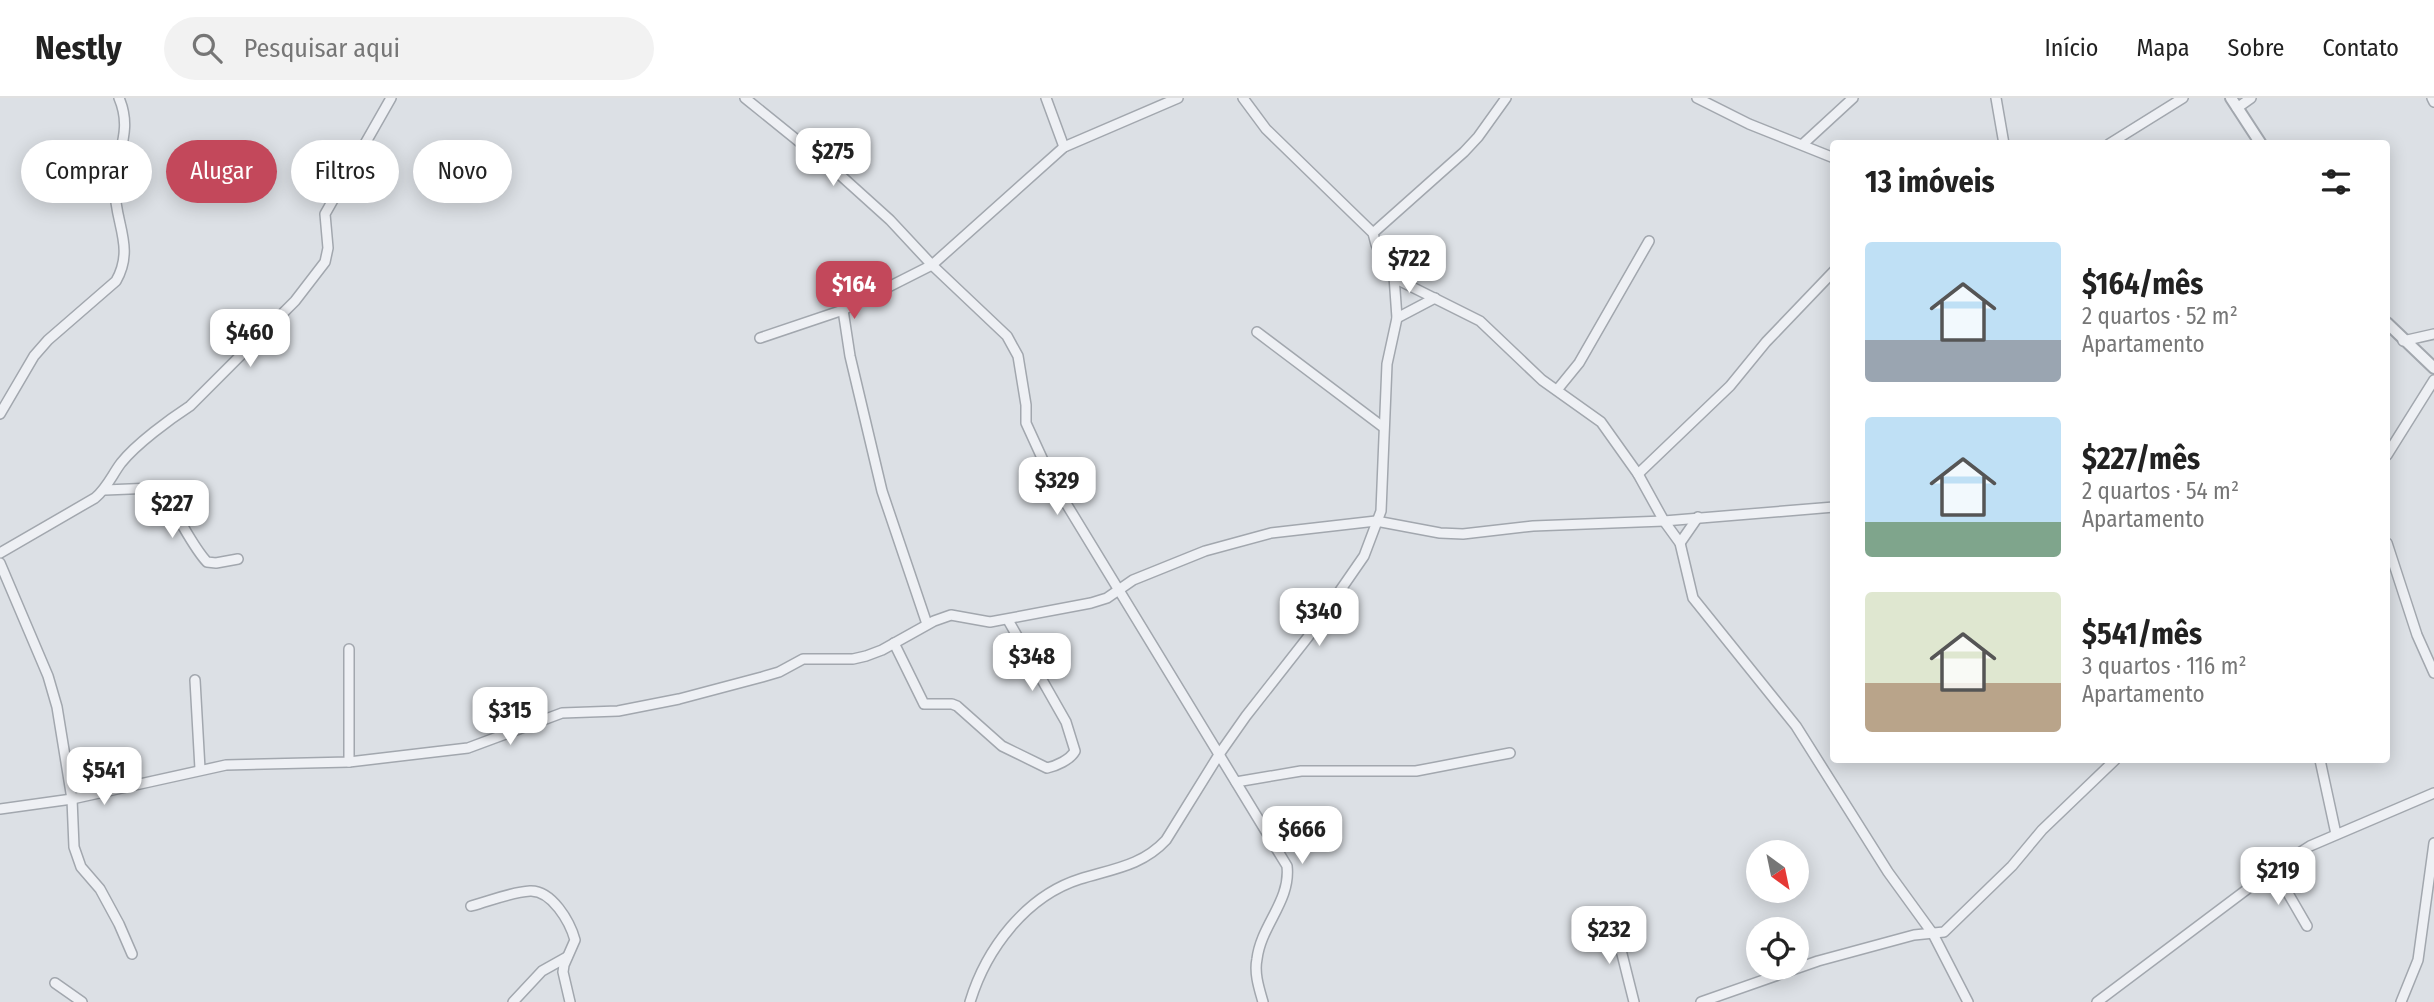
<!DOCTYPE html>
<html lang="pt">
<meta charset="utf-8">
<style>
:root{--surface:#fff;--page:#f2f2f2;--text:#222;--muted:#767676;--line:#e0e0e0;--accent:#c3485b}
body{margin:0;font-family:"Fira Sans Condensed",sans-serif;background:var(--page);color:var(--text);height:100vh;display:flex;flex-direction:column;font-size:26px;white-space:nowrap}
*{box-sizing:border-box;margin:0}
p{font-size:23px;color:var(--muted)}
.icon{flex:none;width:38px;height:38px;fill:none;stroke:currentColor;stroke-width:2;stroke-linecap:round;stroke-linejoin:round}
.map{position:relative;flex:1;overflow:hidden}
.side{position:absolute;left:1830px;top:42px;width:560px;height:623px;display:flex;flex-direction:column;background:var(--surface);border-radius:7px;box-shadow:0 4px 18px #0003}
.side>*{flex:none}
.hud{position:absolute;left:21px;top:42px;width:665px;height:63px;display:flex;gap:14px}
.needle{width:46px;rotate:147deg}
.buttons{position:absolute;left:1746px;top:742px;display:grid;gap:14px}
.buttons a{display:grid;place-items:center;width:63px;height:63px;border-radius:50%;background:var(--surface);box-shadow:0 4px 18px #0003;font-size:35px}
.price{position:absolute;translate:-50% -60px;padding:0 16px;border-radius:14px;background:#fff;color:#222;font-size:23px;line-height:46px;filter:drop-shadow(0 2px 4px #0008)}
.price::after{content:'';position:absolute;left:50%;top:42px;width:21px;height:16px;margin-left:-10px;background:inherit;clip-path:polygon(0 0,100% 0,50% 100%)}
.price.selected{background:var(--accent);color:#fff}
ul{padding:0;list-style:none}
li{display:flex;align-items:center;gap:21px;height:175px;padding:0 35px}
li span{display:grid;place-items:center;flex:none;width:196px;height:140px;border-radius:7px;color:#555}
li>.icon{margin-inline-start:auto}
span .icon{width:84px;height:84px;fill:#fffc;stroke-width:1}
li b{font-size:30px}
h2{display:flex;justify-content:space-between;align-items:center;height:84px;padding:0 35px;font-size:30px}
.chip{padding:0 24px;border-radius:32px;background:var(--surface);box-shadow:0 4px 18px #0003;font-size:24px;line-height:63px}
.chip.selected{background:var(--accent);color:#fff}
header{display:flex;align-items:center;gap:42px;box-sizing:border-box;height:98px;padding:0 35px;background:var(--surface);border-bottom:2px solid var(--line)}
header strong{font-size:33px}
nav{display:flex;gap:38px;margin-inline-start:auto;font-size:24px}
.search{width:490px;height:63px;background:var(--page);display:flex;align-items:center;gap:18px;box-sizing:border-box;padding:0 24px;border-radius:38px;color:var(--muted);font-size:26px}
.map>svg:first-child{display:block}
</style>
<header>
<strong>Nestly</strong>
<div class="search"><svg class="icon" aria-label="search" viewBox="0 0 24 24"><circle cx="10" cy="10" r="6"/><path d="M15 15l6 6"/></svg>Pesquisar aqui</div>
<nav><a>Início</a><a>Mapa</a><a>Sobre</a><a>Contato</a></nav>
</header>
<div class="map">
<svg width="2434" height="904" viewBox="0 0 2434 904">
<rect width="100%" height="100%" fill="#dce0e5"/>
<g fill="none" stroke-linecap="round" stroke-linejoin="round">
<!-- minor casing -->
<g stroke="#a2a7ae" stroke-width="12">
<g id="minor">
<path d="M745 0 839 76 890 122 932 167 1007 238 1018 258 1026 307V325L1053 384 1287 768C1291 803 1261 827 1257 861 1254 875 1259 890 1263 904"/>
<path d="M1046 0 1064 49"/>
<path d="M1243 0 1266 31 1373 135C1377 154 1385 170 1400 183L1480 223 1542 282 1601 324 1638 376 1664 423 1680 445 1693 500 1796 628 1888 774 1933 836 1968 904"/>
<path d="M1697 0 1749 26 1834 60"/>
<path d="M1996 0 2004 46"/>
<path d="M2432 0 2434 4"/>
<path d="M2237 10 2251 0"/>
<path d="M1803 46 1853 0"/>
<path d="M2109 46 2183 0"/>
<path d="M1373 135 1464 54 1478 39 1506 0"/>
<path d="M843 212 850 258 882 393 927 526"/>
<path d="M1397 220 1435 200"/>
<path d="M1257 234 1383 329"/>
<path d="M760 240 843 212 932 167 1064 49 1178 0"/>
<path d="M2403 243 2434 236"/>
<path d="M1557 292 1579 265 1649 143"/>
<path d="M0 316 34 258 48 242 116 183C135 150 115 125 115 92 114 57 134 35 119 0"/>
<path d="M2387 357 2434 282"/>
<path d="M1638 376 1730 288 1766 244 1834 173"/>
<path d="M105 392 154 390C174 404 188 444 207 464L216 465 238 461"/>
<path d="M1680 445 1698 419"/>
<path d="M2387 445 2417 537 2434 575"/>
<path d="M0 455 95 400C107 390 112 377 121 365 136 346 170 321 190 308L295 203 325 164 328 150 325 116 391 0"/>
<path d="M0 465 48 578 57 609 72 701 74 749 81 769 100 791 119 826 132 856"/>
<path d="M894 545 924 606H952L957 608 1002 648 1047 670C1056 668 1070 662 1075 653L1066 624 1008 522"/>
<path d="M195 582 200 671"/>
<path d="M2320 662 2336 736"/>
<path d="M349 664V551"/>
<path d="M1236 684 1301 673H1416L1510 655"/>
<path d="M0 711 72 701 226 667 349 664 468 650 562 615 618 613 679 601 762 579 779 574 803 561H853L866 558 882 552 934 523 951 517 990 524 1091 505 1107 500 1133 482 1205 453 1271 435 1376 423 1440 435 1463 436 1533 428 1664 423 1834 409"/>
<path d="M2274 771 2307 828"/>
<path d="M471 808C490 803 511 794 530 793 552 792 570 824 575 842L564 867 563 874 570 904"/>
<path d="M1614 824 1634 904"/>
<path d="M55 885 82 904"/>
<path d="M513 904 542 873 567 859"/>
<path d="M970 904C986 851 1026 798 1080 781 1112 771 1142 768 1166 742L1220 655 1246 618 1308 539 1364 458 1381 413 1387 266 1397 220 1394 178"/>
<path d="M1701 904 1818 863 1914 837 1944 834 2012 768 2042 732 2115 662"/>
<path d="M2097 904 2274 771 2310 748 2434 695"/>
<path d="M2401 904 2418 862 2434 745"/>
</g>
</g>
<!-- tertiary casing -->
<g stroke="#a2a7ae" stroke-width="14">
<g id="tertiary">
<path d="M2231 0 2261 46"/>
<path d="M2387 225 2434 270"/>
</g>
</g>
<!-- minor -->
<use href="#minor" stroke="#eef0f4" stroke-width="9"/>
<!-- tertiary -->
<use href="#tertiary" stroke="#eef0f4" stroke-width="10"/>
</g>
</svg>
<div class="buttons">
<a><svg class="needle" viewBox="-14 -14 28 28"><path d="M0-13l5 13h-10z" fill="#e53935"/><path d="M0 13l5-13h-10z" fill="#767676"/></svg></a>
<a><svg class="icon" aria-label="locate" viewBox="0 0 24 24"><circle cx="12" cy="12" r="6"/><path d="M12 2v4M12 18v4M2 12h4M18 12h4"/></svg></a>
</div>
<b class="price" style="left:833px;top:90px">$275</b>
<b class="price" style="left:1409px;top:197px">$722</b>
<b class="price selected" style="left:854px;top:223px">$164</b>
<b class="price" style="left:250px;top:271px">$460</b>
<b class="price" style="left:1057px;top:419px">$329</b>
<b class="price" style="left:172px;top:442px">$227</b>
<b class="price" style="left:1319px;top:550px">$340</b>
<b class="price" style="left:1032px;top:595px">$348</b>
<b class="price" style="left:510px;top:649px">$315</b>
<b class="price" style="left:104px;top:709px">$541</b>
<b class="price" style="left:1302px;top:768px">$666</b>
<b class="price" style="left:2278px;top:809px">$219</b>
<b class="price" style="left:1609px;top:868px">$232</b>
<div class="hud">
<a class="chip">Comprar</a>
<a class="chip selected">Alugar</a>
<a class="chip">Filtros</a>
<a class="chip">Novo</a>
</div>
<section class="side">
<h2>13 imóveis<svg class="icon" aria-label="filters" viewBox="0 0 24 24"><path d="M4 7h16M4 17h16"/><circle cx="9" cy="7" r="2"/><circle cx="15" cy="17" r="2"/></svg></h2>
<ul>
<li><span style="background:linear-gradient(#bfe0f5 70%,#9aa5b1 0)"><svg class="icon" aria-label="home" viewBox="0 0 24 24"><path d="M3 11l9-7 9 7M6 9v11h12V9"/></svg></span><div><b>$164/mês</b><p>2 quartos · 52 m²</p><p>Apartamento</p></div></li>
<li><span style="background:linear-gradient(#bfe0f5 75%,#7fa58c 0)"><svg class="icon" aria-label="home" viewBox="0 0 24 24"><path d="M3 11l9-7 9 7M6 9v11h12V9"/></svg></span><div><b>$227/mês</b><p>2 quartos · 54 m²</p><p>Apartamento</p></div></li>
<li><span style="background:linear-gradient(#dfe7d0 65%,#b9a48a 0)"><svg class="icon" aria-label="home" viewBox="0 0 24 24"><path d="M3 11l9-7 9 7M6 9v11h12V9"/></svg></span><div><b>$541/mês</b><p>3 quartos · 116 m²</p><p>Apartamento</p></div></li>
</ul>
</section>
</div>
